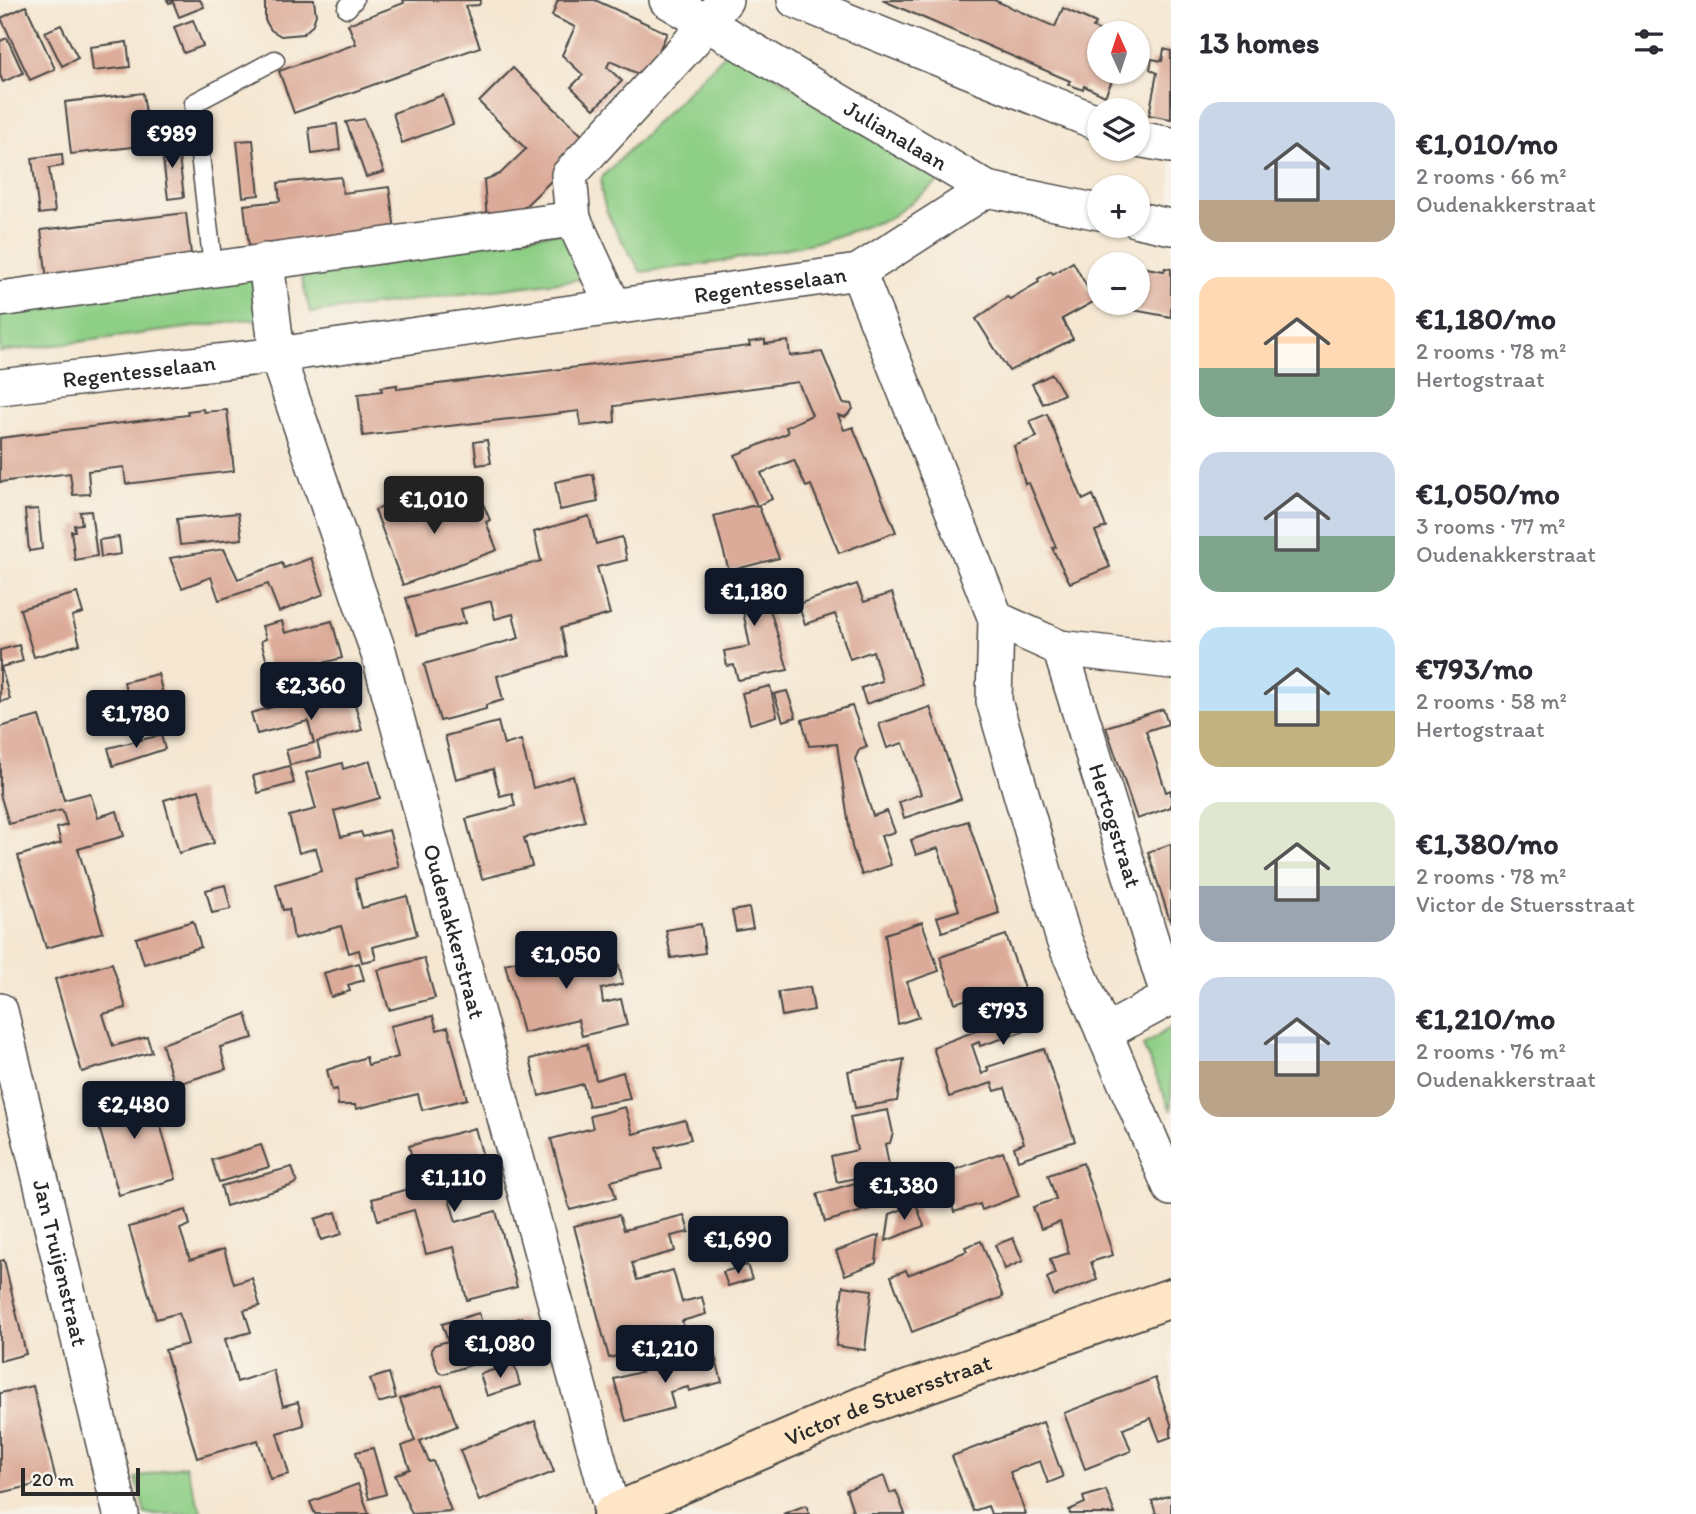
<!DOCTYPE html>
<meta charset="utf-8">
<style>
:root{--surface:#fff;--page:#f2f2f3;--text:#2b2b33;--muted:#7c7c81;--accent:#111827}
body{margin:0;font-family:Itim,sans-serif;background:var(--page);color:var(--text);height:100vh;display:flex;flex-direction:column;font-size:26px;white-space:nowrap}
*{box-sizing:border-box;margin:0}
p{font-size:23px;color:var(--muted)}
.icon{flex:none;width:38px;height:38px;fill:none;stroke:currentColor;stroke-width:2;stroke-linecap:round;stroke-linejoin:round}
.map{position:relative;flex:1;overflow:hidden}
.drawer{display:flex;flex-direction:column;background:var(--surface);width:525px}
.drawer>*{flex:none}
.needle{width:46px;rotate:357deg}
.controls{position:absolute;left:1087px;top:21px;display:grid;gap:14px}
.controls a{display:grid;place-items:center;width:63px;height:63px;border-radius:50%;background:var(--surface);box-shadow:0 2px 5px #0004;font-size:35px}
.scale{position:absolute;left:21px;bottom:18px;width:119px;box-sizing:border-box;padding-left:7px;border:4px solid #2b2b2b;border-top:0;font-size:19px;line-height:24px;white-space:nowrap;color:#2b2b2b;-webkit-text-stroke:5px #f7f3e8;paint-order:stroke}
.price{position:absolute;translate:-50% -60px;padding:0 16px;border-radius:7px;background:var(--accent);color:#fff;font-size:23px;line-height:46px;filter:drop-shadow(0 2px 4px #0008)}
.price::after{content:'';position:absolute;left:50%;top:42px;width:21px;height:16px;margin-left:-10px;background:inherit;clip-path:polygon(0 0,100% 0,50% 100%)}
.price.on{background:#222;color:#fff}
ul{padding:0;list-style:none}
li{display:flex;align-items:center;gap:21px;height:175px;padding:0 28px}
li span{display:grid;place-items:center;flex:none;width:196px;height:140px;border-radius:21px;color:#555}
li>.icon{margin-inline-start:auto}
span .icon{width:84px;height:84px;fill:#fffc;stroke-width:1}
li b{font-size:30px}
h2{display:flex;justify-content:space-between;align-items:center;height:84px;padding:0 28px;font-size:30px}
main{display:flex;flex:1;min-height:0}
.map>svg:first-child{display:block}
</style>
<main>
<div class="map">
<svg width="1171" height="1514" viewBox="0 0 1171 1514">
<rect width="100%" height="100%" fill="#f7f3e8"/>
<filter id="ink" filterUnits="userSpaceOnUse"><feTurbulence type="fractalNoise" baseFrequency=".0143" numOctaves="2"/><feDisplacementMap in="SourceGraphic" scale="14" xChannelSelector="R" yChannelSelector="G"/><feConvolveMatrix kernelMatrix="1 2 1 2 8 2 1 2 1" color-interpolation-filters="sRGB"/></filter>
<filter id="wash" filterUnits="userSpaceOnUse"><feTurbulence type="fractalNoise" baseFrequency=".00686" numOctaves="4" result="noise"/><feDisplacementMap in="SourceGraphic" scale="28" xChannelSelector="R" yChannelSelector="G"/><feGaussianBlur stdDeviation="1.57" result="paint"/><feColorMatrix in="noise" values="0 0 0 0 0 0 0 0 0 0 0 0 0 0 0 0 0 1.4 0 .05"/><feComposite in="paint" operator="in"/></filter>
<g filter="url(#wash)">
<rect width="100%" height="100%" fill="#f5e7d2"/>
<!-- green -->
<g fill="#8ecf86" stroke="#5c7d58" stroke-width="2">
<path d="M731 48 942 179 890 218 822 241 721 262 641 272C626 244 596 209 602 177Z"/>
<path d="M568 232 599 277 310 313 298 261Z"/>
<path d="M252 270 264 318 0 352V306Z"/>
<path d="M1171 1027V1111L1143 1046Z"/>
<path d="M185 1465 202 1514H145L136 1478Z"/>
</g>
<g id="blocks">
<!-- building -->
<g fill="#dcaa98">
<path d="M167 0H200L204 7 179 17 173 2 169 3Z"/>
<path d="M265 0H314L316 15 312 26 303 34 281 36 271 30 265 20Z"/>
<path d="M403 0H481L479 5 465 6 480 47 294 113 279 71 356 44 348 24 404 3Z"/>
<path d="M558 0H595L667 33 647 78 610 61 607 67 622 81 594 109 571 87 583 75 562 55 575 27 552 16Z"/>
<path d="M882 0H994L1055 27 1063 8 1096 23 1093 28 1106 33H1099V72H1116L1105 96 1084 86 1083 90 1068 84 1070 81Z"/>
<path d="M26 6 55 69 30 80 1 18Z"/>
<path d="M193 20 203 46 184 53 174 27Z"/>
<path d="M61 25 78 58 62 66 45 32Z"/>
<path d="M7 38 23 73 3 82 0 75V41Z"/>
<path d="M127 42 130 67 93 71 90 47Z"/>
<path d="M1164 49 1171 51V119L1149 115 1157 73 1150 69 1152 59 1162 61Z"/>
<path d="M513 68 590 143 514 217 487 220 484 180 500 174 526 149 479 102Z"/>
<path d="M143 93 150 145 71 154 65 102Z"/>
<path d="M443 95 453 124 402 143 393 113Z"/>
<path d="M364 119 384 172 366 177 346 122Z"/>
<path d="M337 124 340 150 312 154 309 128Z"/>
<path d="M253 140 259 195 243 197 237 141Z"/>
<path d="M177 141 184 197 168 199 161 143Z"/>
<path d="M62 154 63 166 49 168 55 212 39 214 32 158Z"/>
<path d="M341 177 343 193 389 187 396 237 250 255 244 205 280 201 278 183Z"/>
<path d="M186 213 192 262 47 280 41 230Z"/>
<path d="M1073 262 1095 301 1062 319 1073 339 1009 371 976 319 1007 297 1010 299 1039 282 1038 279 1051 271 1053 274Z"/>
<path d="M1141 267 1164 271 1165 268 1171 269V317L1133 310 1135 303H1138Z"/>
<path d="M765 340V344L788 341 790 356 822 352 843 403 851 404 853 409 845 417 838 415 844 430 853 427 896 532 839 553 811 485 806 487 794 460 761 473 772 499 757 506 735 455 788 433 786 427 812 415 798 382 614 406 615 422 581 426 579 411 363 436 358 394 382 391 381 387 397 385V389L750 346 749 342Z"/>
<path d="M1052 374 1064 394 1043 404 1032 384Z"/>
<path d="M203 409 204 412 227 410 234 471 126 484 124 467 88 471 90 494 73 495 70 473 0 482V438L188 415 187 411Z"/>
<path d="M1047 414 1083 500 1093 495 1106 527 1095 531 1110 567 1070 583 1052 548 1056 547 1029 483 1025 484 1014 446 1037 437 1030 421Z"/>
<path d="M487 440 491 463 477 465 474 442Z"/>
<path d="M593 474 598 502 560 510 555 482Z"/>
<path d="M422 492 430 513 464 500 465 505 481 499 490 520 486 522 497 550 403 585 375 510Z"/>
<path d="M751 506 759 507 779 558 729 571 714 516Z"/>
<path d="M38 509 42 549 29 551 25 510Z"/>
<path d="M91 511 97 556 75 560 71 531H75L74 525 82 524 80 512Z"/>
<path d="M238 513 242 539 180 545 177 519Z"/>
<path d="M589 516 596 544 622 537 627 560 597 567 610 614 561 628 567 656 497 676 503 700 486 705V709L440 721 424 664 519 638 513 614 495 619 491 601 461 609 465 623 417 635 406 598 541 561 534 532Z"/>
<path d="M119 537 121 554 101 557 99 540Z"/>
<path d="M224 549 238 579 282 563 284 568 311 558 324 594 279 612 268 584 219 600 211 577 182 588 170 558Z"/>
<path d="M758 569 788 670 738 680 734 665 727 666 724 651 750 646 739 591 718 594 715 576Z"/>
<path d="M857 584 864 602 892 593 922 685 866 704 861 688 882 681 873 651 850 659 835 614 805 624 798 604Z"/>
<path d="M77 593 83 613 72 616 80 644 34 657 20 609Z"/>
<path d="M282 621 285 633 332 621 342 658 303 668 308 688 270 698 265 678 271 676 261 641 266 639 262 626Z"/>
<path d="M19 645 23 661 1 667 10 699 0 702V650Z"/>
<path d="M158 674 165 703 131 711 124 682Z"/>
<path d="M770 686 777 716 750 724 742 693Z"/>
<path d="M787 691 796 717 783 721 774 694Z"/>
<path d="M352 693 362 730 317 742 321 757 290 765 286 750 314 743 308 721 257 734 251 713 302 699 322 695 324 701Z"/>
<path d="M852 706 867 747 859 750 855 759 873 816 887 811 895 832 881 836 891 865 862 875 852 847 837 744 809 746 802 720Z"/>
<path d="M930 707 961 799 904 818 899 802 921 794 903 743 887 748 879 724Z"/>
<path d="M1163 709 1168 724 1146 731 1166 792 1171 790V807L1137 819 1106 727Z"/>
<path d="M39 716 64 800 90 793 98 817 117 811 124 836 78 849 103 932 46 948 18 856 61 843 57 828 67 825 62 810 9 824 0 794V727Z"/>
<path d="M498 722 504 745 521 740 533 788 573 776 585 821 524 838 532 866 482 879 466 819 515 806 512 793 500 796 493 769 456 779 445 736Z"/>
<path d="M161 735 165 749 113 766 108 748Z"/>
<path d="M370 761 380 798 334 811 341 837 361 832 363 837 389 830 399 867 355 879 362 908 407 896 417 935 373 947 376 959 362 962 359 950 349 953 341 926 294 939 289 909 283 910 276 884 322 871 316 848 299 853 289 816 316 809 306 773 342 763 343 769Z"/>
<path d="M289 766 294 783 258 793 253 776Z"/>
<path d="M199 790 214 843 179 853 164 800Z"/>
<path d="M968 821 999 913 942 932 937 917 959 910 938 848 916 855 911 840Z"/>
<path d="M1171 844V920L1170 921 1148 852Z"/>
<path d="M225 885 231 909 212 913 206 890Z"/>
<path d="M749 908 753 928 736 931 732 911Z"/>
<path d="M193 921 201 947 144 964 136 938Z"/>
<path d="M922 922 939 971 907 982 919 1017 898 1024 885 934Z"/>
<path d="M701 924 705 953 671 958 666 930Z"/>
<path d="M1006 935 1037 1027 980 1046 979 1042 972 1045 982 1074 989 1071 987 1067 1044 1049 1075 1141 1018 1160 1014 1147 1024 1143 1005 1088 995 1091 992 1083 949 1097 933 1047 997 1023 986 993 955 1003 940 957Z"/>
<path d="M595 942 601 965 618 961 623 984 601 989 603 1003 621 999 627 1025 582 1036 578 1020 523 1033 505 964Z"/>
<path d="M424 958 435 998 389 1010 378 970Z"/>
<path d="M112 963 126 1008 103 1014 113 1046 147 1037 152 1052 82 1072 55 979Z"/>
<path d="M359 963 364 980 348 985 350 991 331 997 324 973Z"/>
<path d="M810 987 814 1010 782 1016 778 992Z"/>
<path d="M246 1014 253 1038 220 1047 226 1069 174 1085 162 1044Z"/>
<path d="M433 1016 437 1030 448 1027 467 1099 422 1110 418 1094 356 1109 355 1105H338L337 1089 332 1090 327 1070 366 1057 368 1065 398 1057 390 1026Z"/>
<path d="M587 1044 596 1080 623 1072 630 1099 589 1106 583 1084 539 1096 530 1059Z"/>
<path d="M904 1059 897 1101 855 1108 848 1071Z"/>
<path d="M149 1086 176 1179 119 1195 92 1103Z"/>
<path d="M625 1107 633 1134 685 1120 691 1139 656 1148 662 1169 611 1181 616 1198 570 1210 551 1139 593 1128 590 1116Z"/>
<path d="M888 1110 893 1133 890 1143 885 1144 890 1171 837 1182 831 1156 857 1150 850 1117Z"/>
<path d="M475 1128 486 1168 444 1180 456 1222 496 1211 517 1287 467 1300 454 1247 426 1254 414 1210 378 1220 372 1199 419 1186 409 1146Z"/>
<path d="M261 1145 269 1167 219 1182 212 1160Z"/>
<path d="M1003 1152 1019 1196 982 1210 980 1204 954 1212 949 1195 929 1200 923 1181Z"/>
<path d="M1083 1163 1113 1255 1091 1262 1097 1280 1054 1296 1047 1278 1055 1274 1050 1259 1069 1253 1060 1222 1041 1229 1033 1207 1056 1199 1048 1175Z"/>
<path d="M292 1167 297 1182 290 1186 226 1206 221 1186Z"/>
<path d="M886 1174 883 1205 825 1222 817 1194Z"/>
<path d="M916 1204 924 1226 886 1241 890 1214Z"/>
<path d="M186 1210 190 1225 180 1229 190 1260 224 1249 234 1284 252 1278 260 1306 244 1310 251 1332 225 1339 237 1382 273 1370 283 1406 298 1402 304 1425 277 1433 289 1474 270 1479 258 1440 197 1458 165 1350 188 1344 183 1327 179 1313 156 1319 129 1227Z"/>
<path d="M336 1212 342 1234 321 1240 315 1219Z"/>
<path d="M619 1215 624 1230 684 1215 689 1232 671 1236 675 1251 632 1263 637 1280 673 1270 682 1302 702 1297 706 1314 682 1321 685 1332 654 1346 609 1358 574 1226Z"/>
<path d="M879 1235 876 1263 845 1275 836 1251Z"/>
<path d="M1013 1238 1023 1261 1005 1269 995 1245Z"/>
<path d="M981 1241 1003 1297 912 1332 891 1276 906 1270 908 1275 938 1263 967 1251 965 1247Z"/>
<path d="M4 1260 26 1354 0 1361V1261Z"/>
<path d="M747 1265 752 1279 728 1286 723 1272Z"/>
<path d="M843 1286 872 1290 865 1350 836 1346Z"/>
<path d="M479 1313 484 1330 522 1317 531 1346 443 1374 438 1371 431 1350 434 1345 448 1341 442 1324Z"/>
<path d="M714 1352 722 1382 689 1391 688 1387 670 1392 674 1408 626 1421 614 1379Z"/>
<path d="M514 1364 520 1385 487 1396 480 1374Z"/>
<path d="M389 1373 396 1398 378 1403 370 1379Z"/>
<path d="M1155 1378 1171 1424V1437L1160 1441 1151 1418 1123 1429 1131 1451 1085 1469 1064 1413Z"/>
<path d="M442 1385 457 1426 420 1441 429 1462 433 1461 451 1511 412 1514 395 1475 410 1469 402 1446 415 1441 400 1399Z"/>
<path d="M33 1386 56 1480 0 1493V1393Z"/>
<path d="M535 1421 554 1472 479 1501 460 1450Z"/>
<path d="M1043 1422 1063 1477 1048 1483 1040 1461 1010 1472 1026 1514H991L988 1506 973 1511 952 1456Z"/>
<path d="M373 1448 386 1494 369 1499 356 1452Z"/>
<path d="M884 1476 890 1493 896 1491 905 1514H845L853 1511 846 1490Z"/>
<path d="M358 1484 369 1514H315L310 1502Z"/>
<path d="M1106 1490 1115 1514H1070L1069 1510 1085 1503 1083 1497Z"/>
<path d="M1171 1495V1514H1156L1152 1501Z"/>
<path d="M806 1505 809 1514H783Z"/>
</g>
</g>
</g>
<g filter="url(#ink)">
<use href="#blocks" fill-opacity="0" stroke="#494744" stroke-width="2"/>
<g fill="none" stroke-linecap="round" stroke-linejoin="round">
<!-- lane casing -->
<g stroke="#494744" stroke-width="21">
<g id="lane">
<path d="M347 8 354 0"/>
<path d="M213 267 194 103 275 60"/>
</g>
</g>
<!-- street casing -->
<g stroke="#494744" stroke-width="38">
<g id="street">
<path id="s1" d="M667 0 987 189 1099 212"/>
<path d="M795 0 1099 123"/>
<path d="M1138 139 1171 145"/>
<path d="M573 219 613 305"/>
<path d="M1138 220 1171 227"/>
<path id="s2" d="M266 261 277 355 379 654 613 1514"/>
<path d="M858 272 996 619 994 701 1064 940 1171 1188"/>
<path d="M0 299 573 219 569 175 693 40 725 0"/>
<path id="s3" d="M0 387 277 355 858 272 987 189"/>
<path d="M996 619 1060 648 1171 661"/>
<path id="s4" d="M1060 648 1169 998 1104 1033"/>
<path id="s5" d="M0 1011 121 1514"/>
</g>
</g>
<!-- secondary casing -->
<g stroke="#494744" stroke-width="42">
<g id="secondary">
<path id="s6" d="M612 1514 865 1405 1171 1298"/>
</g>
</g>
<!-- lane -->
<use href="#lane" stroke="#fff" stroke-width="18"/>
<!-- street -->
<use href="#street" stroke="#fff" stroke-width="35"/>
<!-- secondary -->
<use href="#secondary" stroke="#fee5c5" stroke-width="38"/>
</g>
</g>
<g text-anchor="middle" stroke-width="5" stroke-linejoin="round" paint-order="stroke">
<!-- street labels -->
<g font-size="23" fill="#2b2b2b" stroke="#f7f3e8">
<text dy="8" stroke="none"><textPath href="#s1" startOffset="266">Julianalaan</textPath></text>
<text dy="8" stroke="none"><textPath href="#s3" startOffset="777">Regentesselaan</textPath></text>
<text dy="8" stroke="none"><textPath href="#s3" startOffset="140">Regentesselaan</textPath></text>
<text dy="8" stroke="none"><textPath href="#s4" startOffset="186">Hertogstraat</textPath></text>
<text dy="8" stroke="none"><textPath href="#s2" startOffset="698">Oudenakkerstraat</textPath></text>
<text dy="8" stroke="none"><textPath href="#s5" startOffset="259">Jan Truijenstraat</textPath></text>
<text dy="8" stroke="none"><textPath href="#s6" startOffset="299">Victor de Stuersstraat</textPath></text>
</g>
</g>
</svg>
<div class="controls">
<a><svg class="needle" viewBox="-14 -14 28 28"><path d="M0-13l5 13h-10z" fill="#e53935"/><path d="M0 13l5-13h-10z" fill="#7c7c81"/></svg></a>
<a><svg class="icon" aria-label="layers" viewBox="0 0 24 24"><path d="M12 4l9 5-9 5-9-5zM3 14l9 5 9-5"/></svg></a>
<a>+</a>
<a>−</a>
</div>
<div class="scale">20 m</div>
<b class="price" style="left:172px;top:170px">€989</b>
<b class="price on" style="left:434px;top:536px">€1,010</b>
<b class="price" style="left:754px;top:628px">€1,180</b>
<b class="price" style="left:311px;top:722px">€2,360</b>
<b class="price" style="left:136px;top:750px">€1,780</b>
<b class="price" style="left:566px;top:991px">€1,050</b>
<b class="price" style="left:1003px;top:1047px">€793</b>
<b class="price" style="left:134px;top:1141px">€2,480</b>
<b class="price" style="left:454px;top:1214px">€1,110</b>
<b class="price" style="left:904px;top:1222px">€1,380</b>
<b class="price" style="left:738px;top:1276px">€1,690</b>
<b class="price" style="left:500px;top:1380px">€1,080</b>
<b class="price" style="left:665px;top:1385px">€1,210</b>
</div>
<section class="drawer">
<h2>13 homes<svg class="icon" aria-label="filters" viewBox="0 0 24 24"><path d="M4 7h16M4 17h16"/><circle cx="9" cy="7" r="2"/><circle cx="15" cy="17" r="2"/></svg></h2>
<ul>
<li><span style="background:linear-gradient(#c9d6e8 70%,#b9a48a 0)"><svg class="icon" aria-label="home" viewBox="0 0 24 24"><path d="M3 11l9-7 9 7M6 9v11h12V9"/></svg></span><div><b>€1,010/mo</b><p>2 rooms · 66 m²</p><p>Oudenakkerstraat</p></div></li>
<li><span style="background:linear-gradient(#ffd9b3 65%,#7fa58c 0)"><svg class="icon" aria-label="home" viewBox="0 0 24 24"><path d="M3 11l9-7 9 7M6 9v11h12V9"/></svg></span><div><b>€1,180/mo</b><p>2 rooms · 78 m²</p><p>Hertogstraat</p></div></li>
<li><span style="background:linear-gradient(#c9d6e8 60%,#7fa58c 0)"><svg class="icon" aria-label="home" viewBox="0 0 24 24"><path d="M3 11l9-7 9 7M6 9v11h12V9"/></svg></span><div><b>€1,050/mo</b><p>3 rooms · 77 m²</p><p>Oudenakkerstraat</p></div></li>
<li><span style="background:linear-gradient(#bfe0f5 60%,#c2b280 0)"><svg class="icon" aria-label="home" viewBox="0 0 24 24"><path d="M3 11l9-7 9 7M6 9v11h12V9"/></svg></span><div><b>€793/mo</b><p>2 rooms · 58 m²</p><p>Hertogstraat</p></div></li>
<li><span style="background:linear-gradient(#dfe7d0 60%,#9aa5b1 0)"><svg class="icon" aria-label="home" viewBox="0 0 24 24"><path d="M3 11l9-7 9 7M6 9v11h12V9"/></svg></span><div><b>€1,380/mo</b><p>2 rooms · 78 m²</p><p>Victor de Stuersstraat</p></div></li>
<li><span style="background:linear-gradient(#c9d6e8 60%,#b9a48a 0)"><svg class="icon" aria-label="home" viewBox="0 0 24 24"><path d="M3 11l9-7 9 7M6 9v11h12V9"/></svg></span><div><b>€1,210/mo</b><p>2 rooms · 76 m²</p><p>Oudenakkerstraat</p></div></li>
</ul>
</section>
</main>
